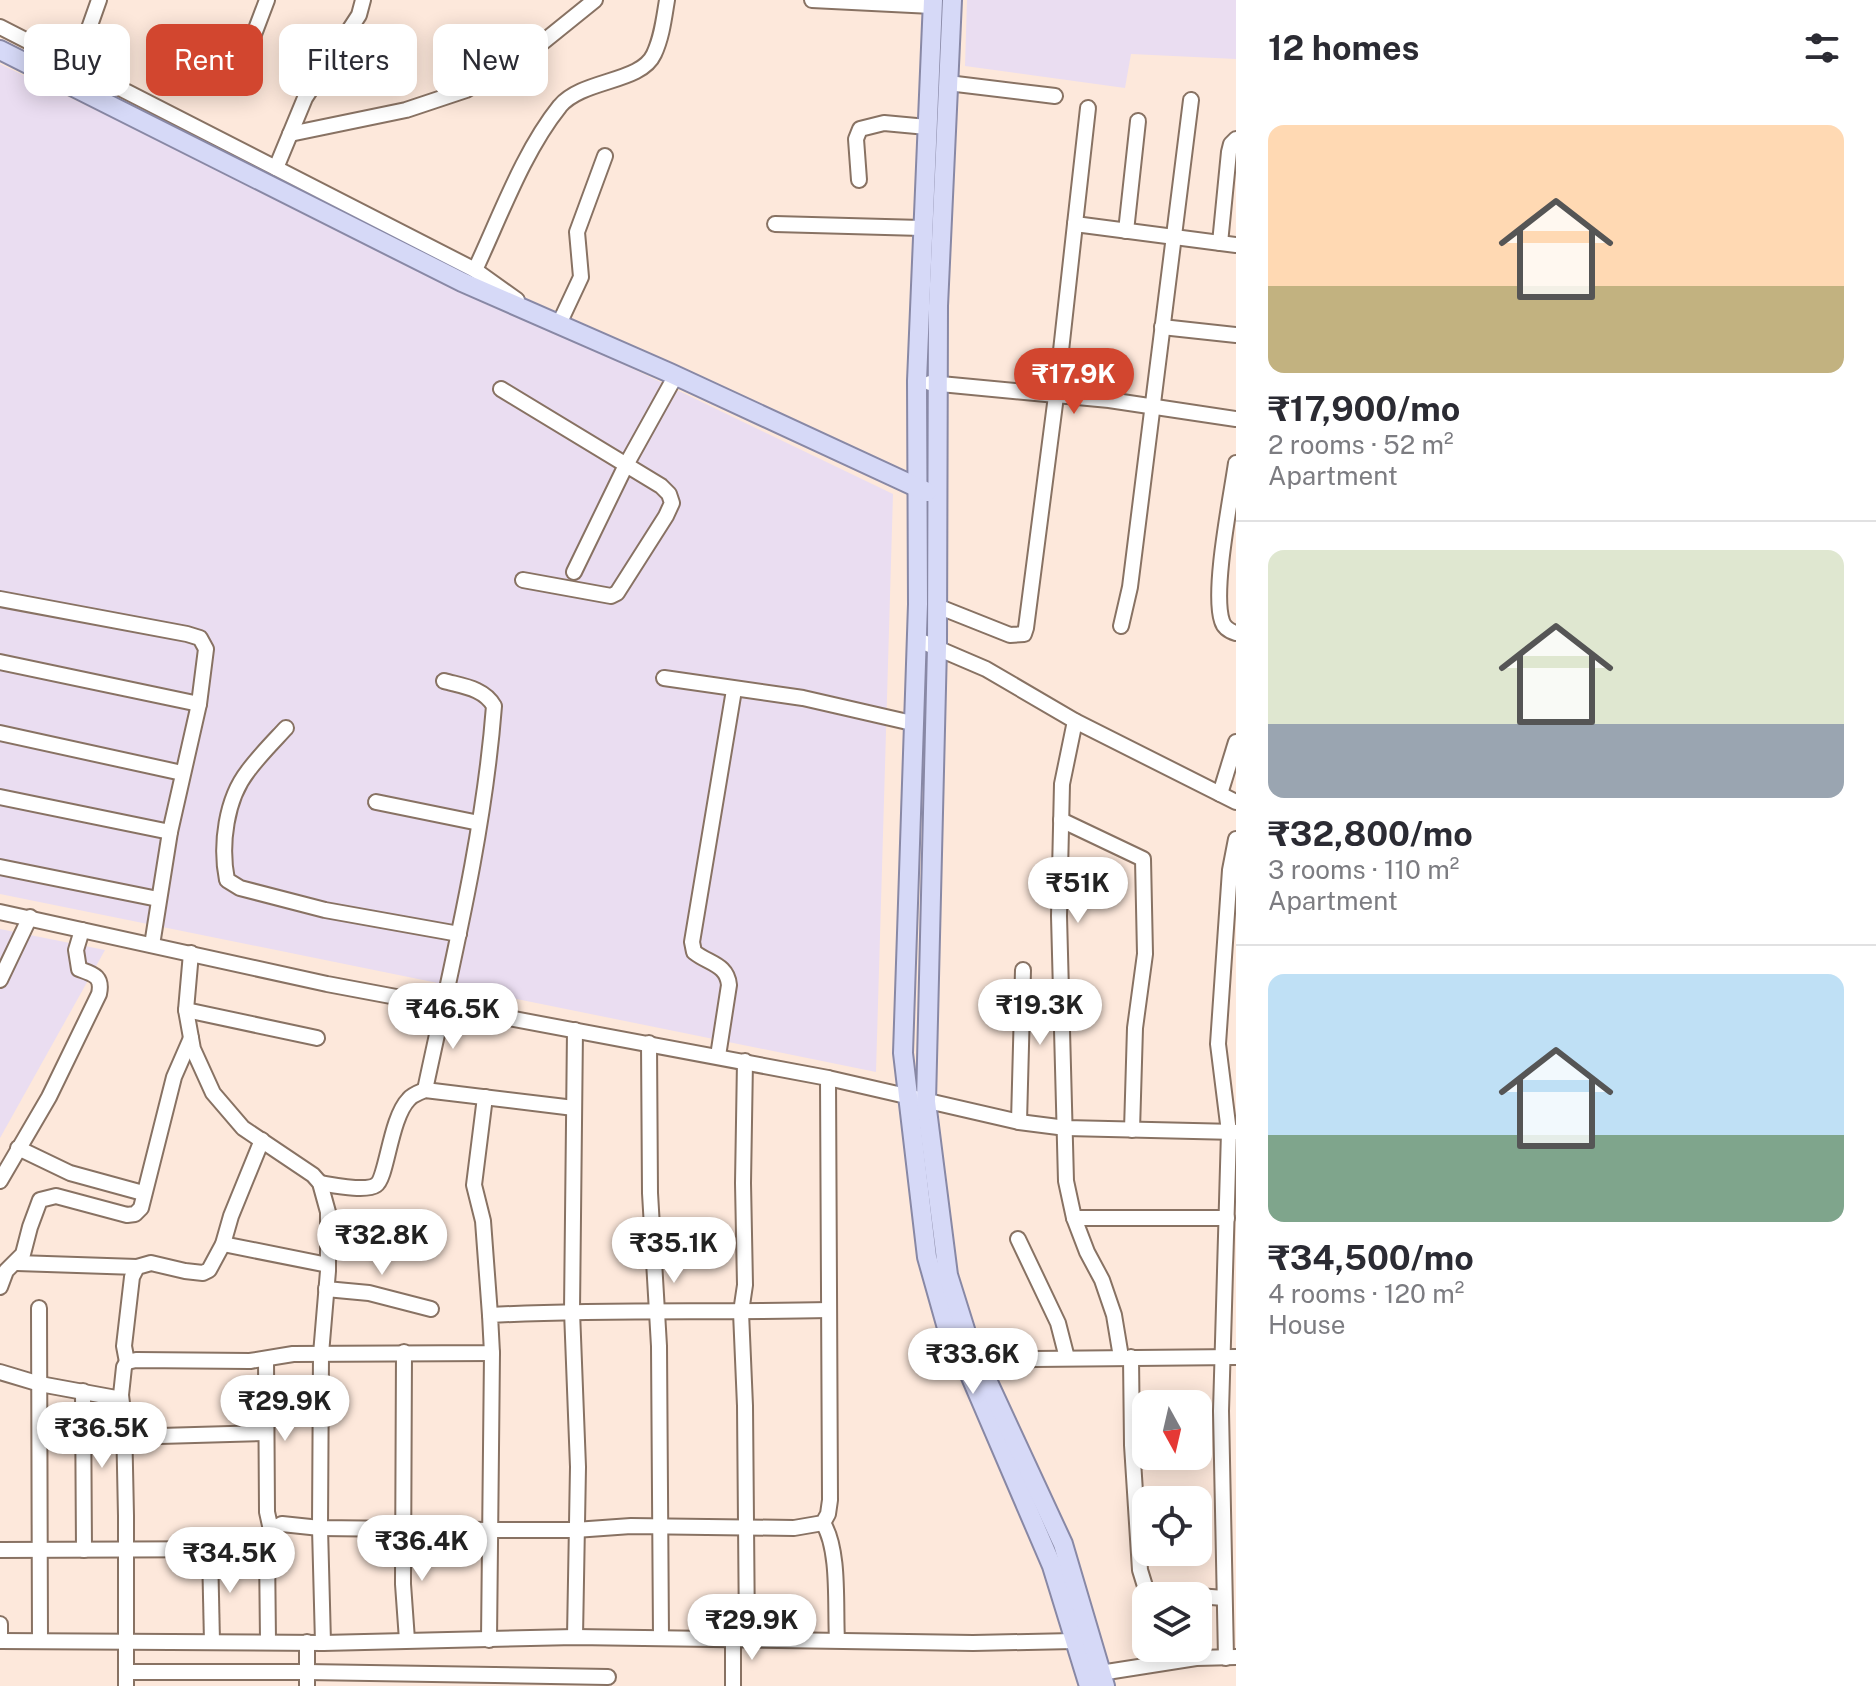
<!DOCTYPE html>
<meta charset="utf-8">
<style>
:root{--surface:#fff;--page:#f7f7f7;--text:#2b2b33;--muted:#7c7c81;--line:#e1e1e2;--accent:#d2462f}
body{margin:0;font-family:"Public Sans",sans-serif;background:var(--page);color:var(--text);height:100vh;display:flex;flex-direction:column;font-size:30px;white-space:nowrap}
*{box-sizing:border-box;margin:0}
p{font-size:26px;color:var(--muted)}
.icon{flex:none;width:44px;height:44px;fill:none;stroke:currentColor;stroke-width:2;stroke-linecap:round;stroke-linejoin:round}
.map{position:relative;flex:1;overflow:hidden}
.panel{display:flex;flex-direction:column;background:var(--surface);width:640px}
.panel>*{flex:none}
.hud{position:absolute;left:24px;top:24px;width:760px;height:72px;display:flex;gap:16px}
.needle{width:52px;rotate:172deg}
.controls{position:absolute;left:1132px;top:1390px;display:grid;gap:16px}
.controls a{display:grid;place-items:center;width:80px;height:80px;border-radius:16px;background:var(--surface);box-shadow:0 4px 20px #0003;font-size:40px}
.price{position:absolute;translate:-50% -68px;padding:0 18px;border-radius:28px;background:#fff;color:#222;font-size:26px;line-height:52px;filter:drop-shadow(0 2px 4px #0008)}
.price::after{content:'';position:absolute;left:50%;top:48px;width:24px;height:18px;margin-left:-12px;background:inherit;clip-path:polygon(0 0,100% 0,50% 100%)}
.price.on{background:var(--accent);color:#fff}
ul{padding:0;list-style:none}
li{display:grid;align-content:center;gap:16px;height:424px;padding:0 32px}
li+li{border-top:2px solid var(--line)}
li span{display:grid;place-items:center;height:248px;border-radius:16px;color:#555}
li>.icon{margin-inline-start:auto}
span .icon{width:144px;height:144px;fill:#fffc;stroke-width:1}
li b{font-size:34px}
h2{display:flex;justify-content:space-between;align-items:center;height:96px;padding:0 32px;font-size:34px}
.tag{padding:0 28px;border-radius:16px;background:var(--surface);box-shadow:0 4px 20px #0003;font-size:28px;line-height:72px}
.tag.on{background:var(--accent);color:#fff}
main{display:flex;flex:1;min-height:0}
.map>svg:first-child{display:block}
</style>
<main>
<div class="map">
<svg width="1236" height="1686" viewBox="0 0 1236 1686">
<rect width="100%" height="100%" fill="#fde8db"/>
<!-- industrial -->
<g fill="#eaddf1">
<path d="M967 0H1236V59L1131 54 1125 88 965 66Z"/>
<path d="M0 64 893 494 876 1072 0 894Z"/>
<path d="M0 929 105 950 0 1138Z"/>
</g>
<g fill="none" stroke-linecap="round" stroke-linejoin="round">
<!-- minor casing -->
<g stroke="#887263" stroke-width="18">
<g id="minor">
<path d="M812 0 932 6"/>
<path d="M0 27 475 270 517 300"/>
<path d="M245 58 267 0"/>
<path d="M76 65 99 0"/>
<path d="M948 83 1055 96"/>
<path d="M290 134 406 110 466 90 543 42 595 0"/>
<path d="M276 168 305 98 359 15 363 0"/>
<path d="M859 180 856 139 860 129 884 123 927 127"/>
<path d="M775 224 922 228"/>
<path d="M1075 224 1088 108"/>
<path d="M1126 231 1138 121"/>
<path d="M1220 243 1229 152 1231 144 1236 139"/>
<path d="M475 270C500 217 523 152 560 106 583 79 641 83 654 54 662 37 664 18 667 0"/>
<path d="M559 324 581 277 577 232 605 156"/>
<path d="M1162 327 1236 335"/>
<path d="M930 383 1109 400 1236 419"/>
<path d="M501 389 661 486 669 494 672 503 666 516 617 593 611 596 523 580"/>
<path d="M1236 463C1231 498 1212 591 1222 621 1224 628 1229 631 1236 633"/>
<path d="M574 572 626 465 676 375"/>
<path d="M0 599 187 634 200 638 206 649 199 704 0 662"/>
<path d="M937 606 1010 635 1024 634 1026 628 1056 396 1075 224 1236 245"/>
<path d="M1121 626 1130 587 1191 100"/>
<path d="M916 639 986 669 1075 721 1236 802"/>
<path d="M664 678 803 698 912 723"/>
<path d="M1075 721 1062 784 1059 916 1066 1181 1074 1218 1087 1252 1102 1280 1114 1315 1121 1357"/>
<path d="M286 728C273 742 259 756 248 771 226 799 220 845 227 880L240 888 325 910 459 934"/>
<path d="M0 733 182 773"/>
<path d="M1220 794 1236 742"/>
<path d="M0 797 170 832"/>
<path d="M376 802 479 823"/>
<path d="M1061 820 1143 859 1145 954 1135 1028 1132 1130"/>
<path d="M0 867 158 899"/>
<path d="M0 912 327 984 828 1078 1019 1122 1066 1128 1236 1132"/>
<path d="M152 945 170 832 199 704"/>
<path d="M191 953 186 1010 193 1049 213 1093 243 1128 313 1175 320 1183 328 1212V1271L321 1354 320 1528 323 1643"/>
<path d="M0 980 30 917"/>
<path d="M186 1010 317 1038"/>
<path d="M649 1043 650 1193 659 1346 661 1638"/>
<path d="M718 1056 729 985C727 964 709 964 694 952L692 942 734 690"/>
<path d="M745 1061 743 1183 745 1285 741 1312 745 1406 747 1639"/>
<path d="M425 1090C452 963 484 836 494 706 484 688 462 686 444 681"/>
<path d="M485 1097 474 1185 483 1221 490 1315"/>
<path d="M1019 1122 1023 970"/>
<path d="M18 1148 70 1173 143 1193"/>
<path d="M0 1181 49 1097 99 994C103 976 93 974 79 969L76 950 82 930"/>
<path d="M320 1183C333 1185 366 1192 376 1185 387 1178 390 1118 409 1099 412 1095 420 1092 425 1090L574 1108"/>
<path d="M1074 1218H1227"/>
<path d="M1018 1239 1058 1323 1067 1358"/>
<path d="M223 1244 328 1265"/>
<path d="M17 1263 137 1267"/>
<path d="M0 1287 6 1271 23 1254 30 1227 40 1200 56 1196 127 1215 135 1214 141 1208 174 1077 191 1038"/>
<path d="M326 1289 369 1293 431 1309"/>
<path d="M39 1308 40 1641"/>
<path d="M404 1352 403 1584 407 1640"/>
<path d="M1131 1357 1132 1445 1140 1570 1148 1596"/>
<path d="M266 1359 267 1512 271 1530"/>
<path d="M127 1362 124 1346 132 1277 137 1267 151 1263 185 1271 203 1273 209 1270 223 1244 231 1216 262 1140"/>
<path d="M0 1372 40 1384 116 1398 121 1395 124 1367 127 1362 136 1360 250 1361 293 1354 492 1353 490 1315C603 1309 716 1313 829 1310"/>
<path d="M974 1374 1034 1359 1236 1357"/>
<path d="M83 1391 84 1550"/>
<path d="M121 1395 124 1420 126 1516V1686"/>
<path d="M125 1437 266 1433"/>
<path d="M823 1523C840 1550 835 1607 837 1640"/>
<path d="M0 1550 267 1549"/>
<path d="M210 1551 212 1642"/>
<path d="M1198 1596 1224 1598"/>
<path d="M0 1624V1641"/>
<path d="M575 1637 578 1467 572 1311 575 1030"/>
<path d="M733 1639V1686"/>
<path d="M489 1640 492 1353"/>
<path d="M0 1641 323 1643 575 1637 973 1643 1074 1641"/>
<path d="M268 1641 267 1549 271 1530 282 1524 320 1528 491 1530H575L631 1526 794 1528 823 1523 828 1514 830 1500 828 1078"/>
<path d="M1226 1658 1221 1411 1229 1132 1218 1044 1230 870 1236 839"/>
<path d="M126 1672H307L608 1677"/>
<path d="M1094 1674 1196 1658 1236 1657"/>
<path d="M307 1686V1642"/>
</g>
</g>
<!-- major casing -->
<g stroke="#8888a5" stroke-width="22">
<g id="major">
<path d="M933 0 917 381 918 604 903 1053 927 1257 949 1335 970 1375 1052 1566 1089 1686"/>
<path d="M952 0 938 306 937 647 926 1102 948 1275 968 1339 1063 1544 1105 1686"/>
<path d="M0 50 462 282 670 373 927 492"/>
</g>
</g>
<!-- minor -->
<use href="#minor" stroke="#fff" stroke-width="14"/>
<!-- major -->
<use href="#major" stroke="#d6d9f7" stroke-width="18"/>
</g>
</svg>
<div class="controls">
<a><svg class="needle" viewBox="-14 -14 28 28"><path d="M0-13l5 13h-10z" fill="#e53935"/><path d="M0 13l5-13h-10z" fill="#7c7c81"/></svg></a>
<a><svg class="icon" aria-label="locate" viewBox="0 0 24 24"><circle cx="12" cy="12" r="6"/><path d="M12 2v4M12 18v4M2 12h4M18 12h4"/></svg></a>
<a><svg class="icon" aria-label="layers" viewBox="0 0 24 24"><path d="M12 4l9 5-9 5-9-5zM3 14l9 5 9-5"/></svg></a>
</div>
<b class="price on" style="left:1074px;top:416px">₹17.9K</b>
<b class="price" style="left:1078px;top:925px">₹51K</b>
<b class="price" style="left:1040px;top:1047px">₹19.3K</b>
<b class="price" style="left:453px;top:1051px">₹46.5K</b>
<b class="price" style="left:382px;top:1277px">₹32.8K</b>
<b class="price" style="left:674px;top:1285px">₹35.1K</b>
<b class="price" style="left:973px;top:1396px">₹33.6K</b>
<b class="price" style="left:285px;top:1443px">₹29.9K</b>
<b class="price" style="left:102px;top:1470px">₹36.5K</b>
<b class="price" style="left:422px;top:1583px">₹36.4K</b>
<b class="price" style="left:230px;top:1595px">₹34.5K</b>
<b class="price" style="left:752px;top:1662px">₹29.9K</b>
<div class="hud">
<a class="tag">Buy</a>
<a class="tag on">Rent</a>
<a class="tag">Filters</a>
<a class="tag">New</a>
</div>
</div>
<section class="panel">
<h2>12 homes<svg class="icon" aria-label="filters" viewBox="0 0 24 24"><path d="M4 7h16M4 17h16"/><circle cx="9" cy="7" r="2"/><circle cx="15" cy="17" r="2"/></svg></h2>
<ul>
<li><span style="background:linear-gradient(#ffd9b3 65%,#c2b280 0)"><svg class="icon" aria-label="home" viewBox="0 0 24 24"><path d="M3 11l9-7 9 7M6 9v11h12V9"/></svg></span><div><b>₹17,900/mo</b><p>2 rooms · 52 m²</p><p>Apartment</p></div></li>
<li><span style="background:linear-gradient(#dfe7d0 70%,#9aa5b1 0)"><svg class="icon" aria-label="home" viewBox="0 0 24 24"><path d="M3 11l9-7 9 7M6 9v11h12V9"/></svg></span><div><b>₹32,800/mo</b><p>3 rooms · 110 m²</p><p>Apartment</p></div></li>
<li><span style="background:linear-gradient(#bfe0f5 65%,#7fa58c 0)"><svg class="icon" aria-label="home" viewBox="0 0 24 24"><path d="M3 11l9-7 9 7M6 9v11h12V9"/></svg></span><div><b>₹34,500/mo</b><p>4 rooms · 120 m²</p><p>House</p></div></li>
</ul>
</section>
</main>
